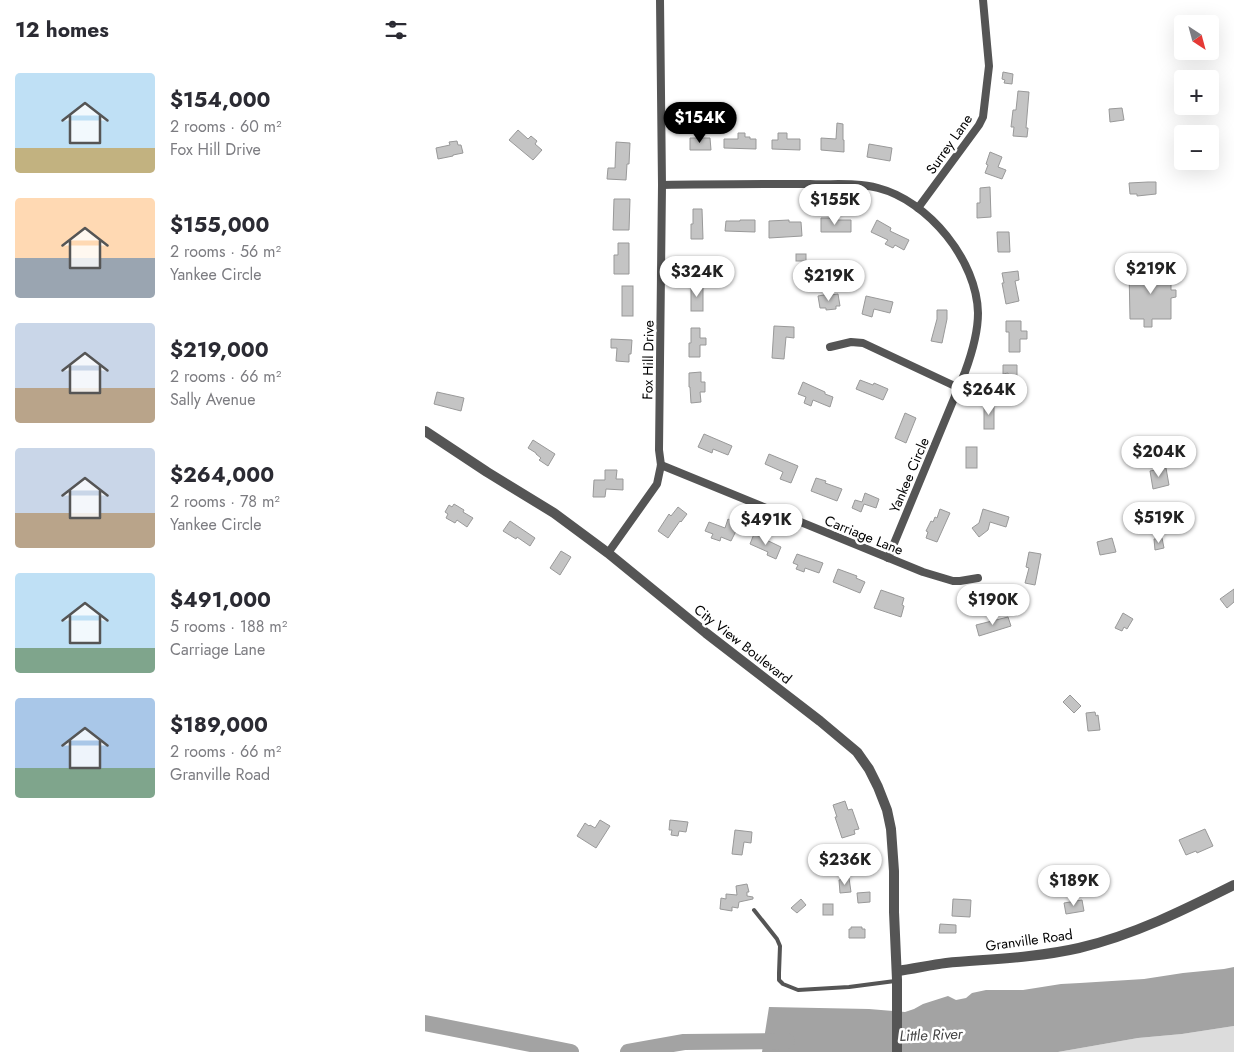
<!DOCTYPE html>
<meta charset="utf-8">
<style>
:root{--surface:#fff;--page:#f2f2f3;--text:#2b2b33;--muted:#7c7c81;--accent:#000}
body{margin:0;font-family:Jost,sans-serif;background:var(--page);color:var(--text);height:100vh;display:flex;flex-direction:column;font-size:19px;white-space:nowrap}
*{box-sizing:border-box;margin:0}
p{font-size:16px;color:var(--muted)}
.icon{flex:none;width:28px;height:28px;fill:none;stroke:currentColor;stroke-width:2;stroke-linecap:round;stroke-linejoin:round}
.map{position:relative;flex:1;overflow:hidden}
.drawer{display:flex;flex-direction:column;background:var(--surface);width:425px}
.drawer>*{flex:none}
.needle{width:32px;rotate:144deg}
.controls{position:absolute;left:749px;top:15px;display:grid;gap:10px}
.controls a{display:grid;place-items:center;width:45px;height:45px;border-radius:5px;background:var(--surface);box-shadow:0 5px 20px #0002;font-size:25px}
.price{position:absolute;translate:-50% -42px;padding:0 11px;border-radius:18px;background:#fff;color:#222;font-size:16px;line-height:32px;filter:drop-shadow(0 1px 2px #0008)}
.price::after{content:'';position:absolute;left:50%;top:30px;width:15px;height:11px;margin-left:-8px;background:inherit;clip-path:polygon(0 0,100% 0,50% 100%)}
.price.on{background:var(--accent);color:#fff}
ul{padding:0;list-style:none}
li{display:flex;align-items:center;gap:15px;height:125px;padding:0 15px}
li span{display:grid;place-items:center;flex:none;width:140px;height:100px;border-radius:5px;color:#555}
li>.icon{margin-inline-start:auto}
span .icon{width:60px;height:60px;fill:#fffc;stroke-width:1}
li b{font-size:21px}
h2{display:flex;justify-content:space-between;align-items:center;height:60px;padding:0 15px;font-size:21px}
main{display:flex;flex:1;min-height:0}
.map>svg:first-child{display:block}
</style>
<main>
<section class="drawer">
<h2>12 homes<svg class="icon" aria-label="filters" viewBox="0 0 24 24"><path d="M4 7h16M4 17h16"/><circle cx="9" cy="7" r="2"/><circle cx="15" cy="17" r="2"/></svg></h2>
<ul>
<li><span style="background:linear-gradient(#bfe0f5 75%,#c2b280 0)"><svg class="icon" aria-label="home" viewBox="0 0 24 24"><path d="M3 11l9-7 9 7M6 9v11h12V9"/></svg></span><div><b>$154,000</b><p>2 rooms · 60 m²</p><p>Fox Hill Drive</p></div></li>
<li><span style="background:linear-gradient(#ffd9b3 60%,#9aa5b1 0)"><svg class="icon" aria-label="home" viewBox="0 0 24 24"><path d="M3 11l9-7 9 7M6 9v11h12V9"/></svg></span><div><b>$155,000</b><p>2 rooms · 56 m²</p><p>Yankee Circle</p></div></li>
<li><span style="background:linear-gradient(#c9d6e8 65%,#b9a48a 0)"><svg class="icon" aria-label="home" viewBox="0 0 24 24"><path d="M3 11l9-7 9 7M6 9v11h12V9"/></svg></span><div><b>$219,000</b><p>2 rooms · 66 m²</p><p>Sally Avenue</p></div></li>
<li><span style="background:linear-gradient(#c9d6e8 65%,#b9a48a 0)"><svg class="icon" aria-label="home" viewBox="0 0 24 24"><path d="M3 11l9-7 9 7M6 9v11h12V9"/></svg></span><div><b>$264,000</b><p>2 rooms · 78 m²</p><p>Yankee Circle</p></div></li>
<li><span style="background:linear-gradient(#bfe0f5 75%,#7fa58c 0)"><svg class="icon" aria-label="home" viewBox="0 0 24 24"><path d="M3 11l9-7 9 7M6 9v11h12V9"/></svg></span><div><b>$491,000</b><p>5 rooms · 188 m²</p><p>Carriage Lane</p></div></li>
<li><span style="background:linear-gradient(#a9c7e8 70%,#7fa58c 0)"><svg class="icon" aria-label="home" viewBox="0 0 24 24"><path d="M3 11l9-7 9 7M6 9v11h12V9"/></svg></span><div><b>$189,000</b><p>2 rooms · 66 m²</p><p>Granville Road</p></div></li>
</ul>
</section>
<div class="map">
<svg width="809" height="1052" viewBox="0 0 809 1052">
<rect width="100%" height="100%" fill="#fff"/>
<!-- green -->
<path fill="#dcdcdc" d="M809 1026V1052H633L713 1038 757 1034Z"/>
<!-- water -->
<path fill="#a3a3a3" d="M809 967V1026L757 1034 713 1038 633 1052H337L344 1007 444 1009 480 1012 489 1009 498 1004 523 996 531 1000 541 998 547 993 561 990H598L636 984 655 983 719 979 758 973 799 969Z"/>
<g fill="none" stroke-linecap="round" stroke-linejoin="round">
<!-- river -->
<g stroke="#a3a3a3" stroke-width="16">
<path d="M0 1023 146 1052"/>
<path d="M203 1052 259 1042 362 1041"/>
</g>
</g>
<!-- building -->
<g fill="#c4c4c4" stroke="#999">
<path d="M578 72 588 74 587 84 579 83 580 80 577 79Z"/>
<path d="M593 91 604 92 601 128H603L602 137 588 136 589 127H586L588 110H591Z"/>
<path d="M697 108 699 120 685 122 684 109Z"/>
<path d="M412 123 418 124V140H419V152L396 150V138L411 139Z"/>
<path d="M93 130 103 139 106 136 112 141 110 144 117 150 108 160 84 140Z"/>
<path d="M313 133H320V137H325V139H331V149L299 148V139H313Z"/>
<path d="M353 133H362V139H375V150L347 149V140H353Z"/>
<path d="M265 138H285L286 150H265Z"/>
<path d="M32 141 33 145H36L38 153 28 155V156L13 159 11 148 25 145 24 142Z"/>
<path d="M191 142 205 143 204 164H202L201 180 182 179 183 168H190Z"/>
<path d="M444 144 467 148 465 161 442 157Z"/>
<path d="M565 152 577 157 573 167 581 170 577 179 560 173 563 165 561 164Z"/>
<path d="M723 182H731V194L712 196V194H705L704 183Z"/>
<path d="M565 187 566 217 552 218V203H555V188Z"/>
<path d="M189 199H205L204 230H188Z"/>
<path d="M268 209H277L278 239H266V224H268Z"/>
<path d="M396 218H405V219L407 220H426V232H396Z"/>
<path d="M315 220H330V232L300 231 301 221H315Z"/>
<path d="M364 220V222H376L377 236 344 238V221Z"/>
<path d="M452 220 466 228 465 231 484 240 479 250 470 245 468 248 460 244 463 240 446 232Z"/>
<path d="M572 232H584L585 252H573Z"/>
<path d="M193 243H204V274H189V255H193Z"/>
<rect x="371" y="254" width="10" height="7"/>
<path d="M704 269H746V290H751V297L746 298V319H727V327H719V319H705Z"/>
<path d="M593 271 594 280 590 281 594 301 581 304 577 283H579L577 273Z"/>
<rect x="266" y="284" width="12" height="27"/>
<rect x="197" y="286" width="11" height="30"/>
<path d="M405 294 406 295 413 294 415 306H411V309L401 310V308H395L393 296Z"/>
<path d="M441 296 468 302 465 313 449 309 447 317 437 314Z"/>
<path d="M512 310H522V319L517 343 506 341 512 319Z"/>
<path d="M581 321H596V331H602V339H595V352H584V332H581Z"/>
<path d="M349 326 369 327V338L361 337 359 359 347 358Z"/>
<path d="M266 328H275V338H281V345H275V357H264V343H266Z"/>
<path d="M186 339 207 340 206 354H204V362L191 361 192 348H186Z"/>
<path d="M578 365H592V391H584L583 373 578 374Z"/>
<path d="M276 372V382H280V392H275L276 402 266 403 265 387H264V373Z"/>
<path d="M435 380 448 385 449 383 463 389 458 400 431 389Z"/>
<path d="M378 382 400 392V394L408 397 405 407 388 400 386 406 379 403 381 397 373 394Z"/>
<path d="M12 392 39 398 36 411 9 404Z"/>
<rect x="559" y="404" width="10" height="25"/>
<path d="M480 413 491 418 481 443 470 438Z"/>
<path d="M279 434 307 446 303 455 288 449 287 453 273 447Z"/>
<path d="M108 440 130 454 123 466 114 460 116 458 111 454V453L103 448Z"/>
<rect x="541" y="447" width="11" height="21"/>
<path d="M344 454 373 466 366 483 355 479 358 472 340 464Z"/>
<path d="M741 468 744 485 728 489 725 471Z"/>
<path d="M180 470H192L191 479H198V490L181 489 180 497H168L169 480H180Z"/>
<path d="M391 478 401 481 400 483 417 489 412 501 386 491Z"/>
<path d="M440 493 454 499 451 508 439 504 436 512 427 508 430 500 437 502Z"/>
<path d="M29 504 39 510 38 512 48 518 42 527 32 520 30 523 21 518 23 514 20 512 24 505 27 507Z"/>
<path d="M253 507 262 514 256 522 255 521 243 538 233 531 244 514 246 516Z"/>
<path d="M515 509 525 513 512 542 501 538 503 532 501 531 506 521 508 522 510 517 512 518Z"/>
<path d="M558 509 584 517 581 527 565 522 563 530 554 537 547 528 554 523Z"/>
<path d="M303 519 314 525 306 541 296 537 295 541 286 538 288 534 280 531 284 522 300 528Z"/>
<path d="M85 521 110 538 105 546 92 537 91 539 78 531Z"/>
<path d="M329 534 356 547 351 559 342 555 343 552 325 544Z"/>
<path d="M687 538 691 552 675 555 672 542Z"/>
<path d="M737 538 739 548 730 550 729 539Z"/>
<path d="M136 551 146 557 135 575 125 568Z"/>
<path d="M604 552 616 554 610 585 600 583 604 568 601 567Z"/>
<path d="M372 554 398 563 394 573 380 568 379 572 371 569 373 565 368 563Z"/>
<path d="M413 569 432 576 431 578 440 582 435 593 408 582Z"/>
<path d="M809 589V602L802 608 795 599Z"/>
<path d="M456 590 479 598 477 605 479 606 476 617 449 608Z"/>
<path d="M698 613 708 619 702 629 699 627 697 631 690 628Z"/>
<path d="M583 617 586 626 554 636 551 625Z"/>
<path d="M645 695 656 706 649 713 638 702Z"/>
<path d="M670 712 671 716 673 715 675 730 663 731 661 713Z"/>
<path d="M420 801 423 810 427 809 434 829 429 830 430 834 417 838 410 817H412L408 805Z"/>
<path d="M175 820 185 826 171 848 152 836 160 823 164 826 165 825 170 828Z"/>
<path d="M245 820 263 822 261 832 254 831 253 836 246 835 247 830H244Z"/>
<path d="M780 829 788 846 772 853 771 851 761 855 754 840Z"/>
<path d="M310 830 327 832 326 843 319 842 317 855 307 854Z"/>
<path d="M424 878 426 892 415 893 414 880Z"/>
<path d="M322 884 324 892H322V896L328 897V899L314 902 313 908 307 907V911L295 909 296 898 301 899V894L312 895 311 886Z"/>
<path d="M445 892V902L433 903 432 893Z"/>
<path d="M376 899 381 905 372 913 366 908Z"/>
<path d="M528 899 546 900 545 917 527 916Z"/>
<path d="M657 900 659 911 641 914 639 903Z"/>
<rect x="398" y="904" width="10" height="11"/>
<path d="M515 924 531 925V933H514Z"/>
<path d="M426 927H437V929H440V938H424V929H426Z"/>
</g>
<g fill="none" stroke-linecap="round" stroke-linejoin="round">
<!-- service -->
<path stroke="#555" stroke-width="4" d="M329 910 352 939 355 946 354 973V980L358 984 373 990 424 987 470 981"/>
<!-- minor -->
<g stroke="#555" stroke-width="8">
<path d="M237 185C286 184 335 184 385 184 407 185 431 182 453 188 504 201 552 261 553 313 553 334 547 353 540 372L463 558"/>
<path d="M493 208 554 125 558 117 564 66 558 0"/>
<path d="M405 347 426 342 438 343 534 388"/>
<path d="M236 465 498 572 528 581H535L553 578"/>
<path d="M183 553 232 484 236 465 234 450 237 185 235 0"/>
</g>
<!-- tertiary -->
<g stroke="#555" stroke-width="10">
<path d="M0 431 62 472 129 513 183 553 281 633 395 721 432 752 444 769 453 787 462 810 466 829 469 871V912L472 980V1052"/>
<path d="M472 971C488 969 505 965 521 963 565 959 610 958 654 948 709 935 759 910 809 885"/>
</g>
</g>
<g text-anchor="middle" stroke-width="5" stroke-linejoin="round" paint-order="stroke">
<!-- street labels -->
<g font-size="14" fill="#000" stroke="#fff">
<text transform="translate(524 144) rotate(-55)" y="5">Surrey Lane</text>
<text transform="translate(223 360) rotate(-89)" y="5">Fox Hill Drive</text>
<text transform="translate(484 475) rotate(-67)" y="5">Yankee Circle</text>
<text transform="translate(439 535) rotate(22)" y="5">Carriage Lane</text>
<text transform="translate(318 644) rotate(38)" y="5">City View Boulevard</text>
<text transform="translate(604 940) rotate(-8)" y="5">Granville Road</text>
</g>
<!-- water labels -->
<g font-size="15" font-style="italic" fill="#444" stroke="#fff">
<text transform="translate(506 1035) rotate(-2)" y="5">Little River</text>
</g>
</g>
</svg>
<div class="controls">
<a><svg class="needle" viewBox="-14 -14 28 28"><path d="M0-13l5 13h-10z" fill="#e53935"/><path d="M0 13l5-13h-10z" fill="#7c7c81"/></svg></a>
<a>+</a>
<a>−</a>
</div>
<b class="price on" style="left:275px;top:144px">$154K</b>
<b class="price" style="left:410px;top:226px">$155K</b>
<b class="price" style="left:726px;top:295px">$219K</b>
<b class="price" style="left:272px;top:298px">$324K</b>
<b class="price" style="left:404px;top:302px">$219K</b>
<b class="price" style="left:564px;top:416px">$264K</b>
<b class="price" style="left:734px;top:478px">$204K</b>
<b class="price" style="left:734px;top:544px">$519K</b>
<b class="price" style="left:341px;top:546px">$491K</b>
<b class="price" style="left:568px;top:626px">$190K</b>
<b class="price" style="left:420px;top:886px">$236K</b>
<b class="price" style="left:649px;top:907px">$189K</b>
</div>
</main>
